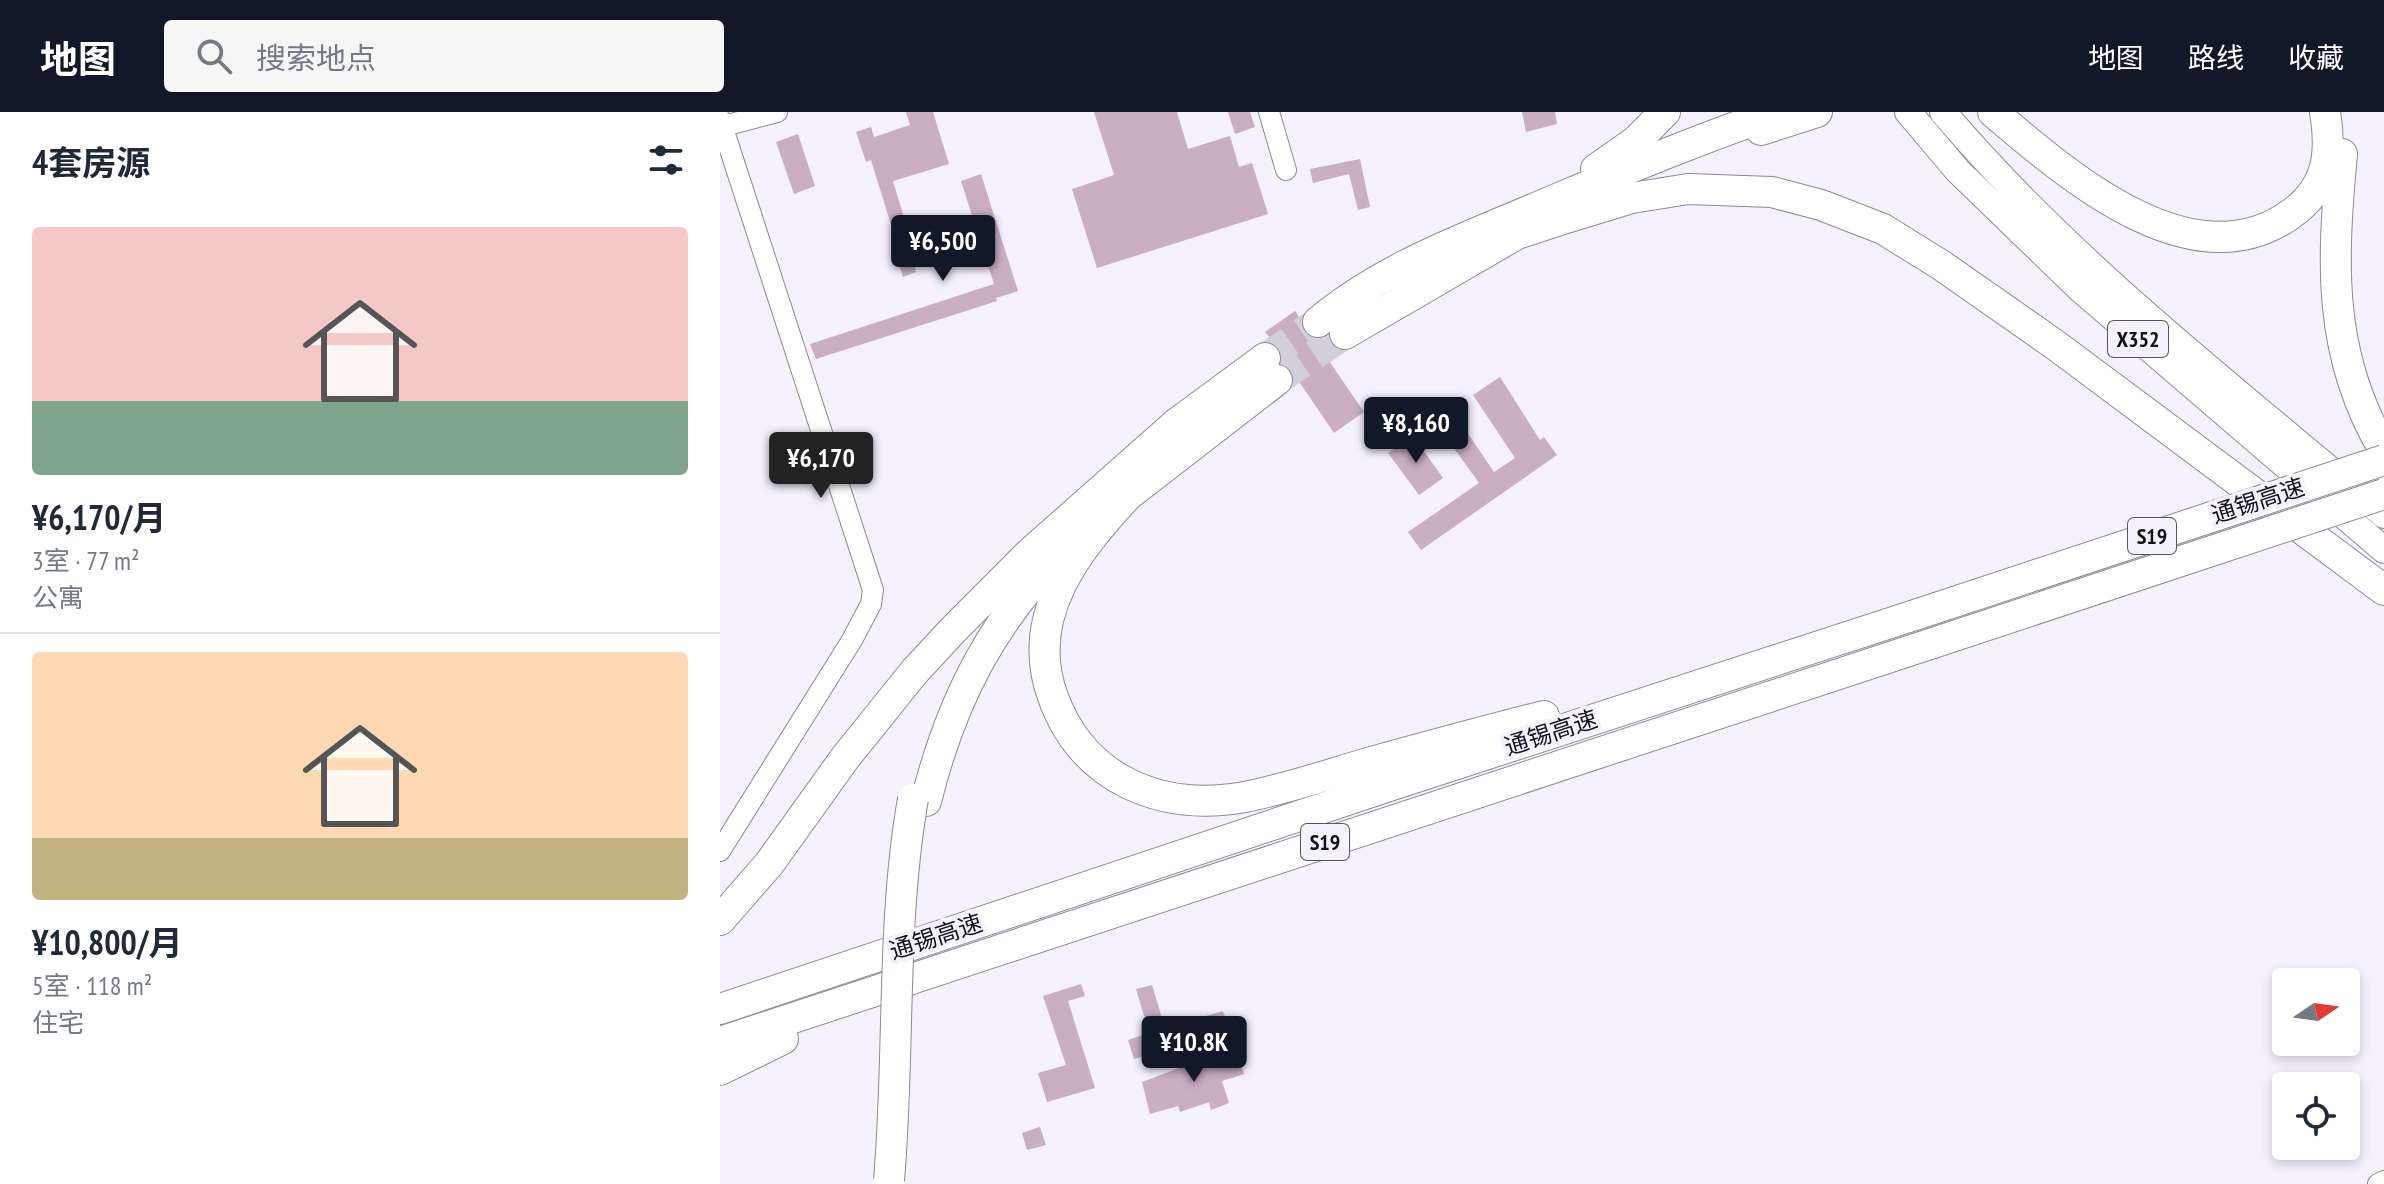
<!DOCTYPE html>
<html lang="zh">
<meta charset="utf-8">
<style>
:root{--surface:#fff;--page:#f6f6f7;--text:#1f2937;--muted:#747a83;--line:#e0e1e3;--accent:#111827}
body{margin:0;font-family:"PT Sans Narrow","Noto Sans SC",sans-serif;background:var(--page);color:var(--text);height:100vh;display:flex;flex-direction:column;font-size:30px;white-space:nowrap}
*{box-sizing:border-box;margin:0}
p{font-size:26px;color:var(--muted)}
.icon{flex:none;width:44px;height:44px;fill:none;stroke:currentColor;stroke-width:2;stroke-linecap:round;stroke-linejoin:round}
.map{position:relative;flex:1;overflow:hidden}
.details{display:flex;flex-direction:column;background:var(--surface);width:720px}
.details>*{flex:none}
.needle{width:52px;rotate:77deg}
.controls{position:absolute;left:1552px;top:856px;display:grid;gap:16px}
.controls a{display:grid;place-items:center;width:88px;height:88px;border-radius:8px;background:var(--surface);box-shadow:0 4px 12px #0003;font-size:40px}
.price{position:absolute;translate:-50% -68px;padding:0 18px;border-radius:8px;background:var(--accent);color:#fff;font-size:26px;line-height:52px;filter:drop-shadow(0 2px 4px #0008)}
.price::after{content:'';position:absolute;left:50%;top:48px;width:24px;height:18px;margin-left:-12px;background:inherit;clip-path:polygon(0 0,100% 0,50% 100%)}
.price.on{background:#222;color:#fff}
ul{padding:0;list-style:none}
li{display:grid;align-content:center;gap:16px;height:424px;padding:0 32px}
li+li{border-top:2px solid var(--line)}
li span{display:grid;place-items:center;height:248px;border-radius:8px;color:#555}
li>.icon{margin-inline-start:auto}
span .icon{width:144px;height:144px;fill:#fffc;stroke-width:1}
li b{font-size:34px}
h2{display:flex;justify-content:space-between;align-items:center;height:96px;padding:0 32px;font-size:34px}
header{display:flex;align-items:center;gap:48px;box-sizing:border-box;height:112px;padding:0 40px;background:var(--accent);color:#fff}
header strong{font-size:38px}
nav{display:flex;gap:44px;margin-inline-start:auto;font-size:28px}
.search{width:560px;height:72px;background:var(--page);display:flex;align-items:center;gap:20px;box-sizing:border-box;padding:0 28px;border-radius:8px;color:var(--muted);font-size:30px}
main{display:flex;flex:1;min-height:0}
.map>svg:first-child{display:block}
</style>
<header>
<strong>地图</strong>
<div class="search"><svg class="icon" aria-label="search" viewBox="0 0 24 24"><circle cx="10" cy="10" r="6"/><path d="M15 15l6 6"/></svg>搜索地点</div>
<nav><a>地图</a><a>路线</a><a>收藏</a></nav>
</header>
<main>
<section class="details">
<h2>4套房源<svg class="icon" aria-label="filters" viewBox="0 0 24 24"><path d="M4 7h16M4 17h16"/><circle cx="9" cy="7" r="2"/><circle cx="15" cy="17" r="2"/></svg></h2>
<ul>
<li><span style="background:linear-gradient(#f6c9c9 70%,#7fa58c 0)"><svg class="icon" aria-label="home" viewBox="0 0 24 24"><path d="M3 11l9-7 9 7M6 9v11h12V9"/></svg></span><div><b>¥6,170/月</b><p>3室 · 77 m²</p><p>公寓</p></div></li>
<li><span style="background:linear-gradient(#ffd9b3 75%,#c2b280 0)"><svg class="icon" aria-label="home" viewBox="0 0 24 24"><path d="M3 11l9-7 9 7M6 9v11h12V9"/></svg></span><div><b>¥10,800/月</b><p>5室 · 118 m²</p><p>住宅</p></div></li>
</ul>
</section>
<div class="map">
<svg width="1664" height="1072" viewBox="0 0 1664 1072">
<rect width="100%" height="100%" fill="#f5f1ff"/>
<!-- building -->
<g fill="#c9aec4">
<path d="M186 0H213L229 52 173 69 190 126 187 127 196 160 183 165 172 130 176 129 151 48 146 50 136 20 151 15 154 25 190 13Z"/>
<path d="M374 0H457L468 37 510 24 519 55 532 51 548 102 377 156 352 77 394 63Z"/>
<path d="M508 0H530L535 15 515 22Z"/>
<path d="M802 0H835L837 12 806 20Z"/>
<path d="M78 22 95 74 74 82 56 30Z"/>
<path d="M640 47 650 95 638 98 629 62 593 71 590 57Z"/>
<path d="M261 62 298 179 276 186 277 189 96 247 90 232 274 172 241 69Z"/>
<path d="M575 199 581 208 583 220 594 227 644 300 614 321 563 246 560 236 545 220Z"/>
<path d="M780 265 820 328 824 325 837 343 701 438 688 420 759 371 731 332 747 320 774 360 795 346 753 283Z"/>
<path d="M693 324 723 366 699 383 668 341Z"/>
<path d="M361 872 365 884 348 889 375 976 327 990 318 961 346 953 323 884Z"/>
<path d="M432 873 445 916 503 899 510 918 414 947 408 928 429 921 416 877Z"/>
<path d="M515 935 524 962 502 969 509 991 491 998 489 990 460 1000 458 994 430 1002 422 970Z"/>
<path d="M320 1015 326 1033 307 1038 302 1021Z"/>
</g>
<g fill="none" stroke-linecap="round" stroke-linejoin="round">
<!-- highway-tunnel -->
<g stroke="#d3d0dc" stroke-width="30" stroke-dasharray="30 15" stroke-linecap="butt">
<path d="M545 246 598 210"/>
<path d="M557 268 625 222"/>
</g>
<!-- minor casing -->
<g stroke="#8d8995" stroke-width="22">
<g id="minor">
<path d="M549 0 566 58"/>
<path d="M0 7 153 478 151 492 132 528 0 739"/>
<path d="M0 15 57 0"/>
<path d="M1658 1072 1664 1069"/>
</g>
</g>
<!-- major casing -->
<g stroke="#8d8995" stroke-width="28">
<g id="major">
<path d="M1188 0 1238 59 1361 178 1664 438"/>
<path d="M1223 0C1352 152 1512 274 1664 403"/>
</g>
</g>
<!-- highway casing -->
<g stroke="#8d8995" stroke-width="32">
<g id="highway">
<path d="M1273 0C1347 63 1473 173 1571 102 1608 76 1612 42 1605 0"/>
<path d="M1041 18 1097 0"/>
<path d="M1622 42C1612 149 1607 242 1664 338"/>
<path d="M876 57 916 29 945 0"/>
<path d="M598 210C661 157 738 129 813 97 894 63 975 28 1058 0"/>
<path d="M625 222 797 122 846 106 912 86 968 77 1052 80 1101 93 1163 117 1221 153 1334 232 1664 478"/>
<path d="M409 382C357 438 303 504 333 585 363 668 441 700 525 685 566 677 607 663 648 651 706 635 765 619 824 604"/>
<path d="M394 394 557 268"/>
<path d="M206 689C232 585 274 505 351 430"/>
<path d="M0 808 49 752 125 646 195 559 235 516 310 441 457 311 545 246"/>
<path d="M0 897 666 675 1201 501"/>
<path d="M0 930 1210 532"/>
<path d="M0 958 63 927"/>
</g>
</g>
<!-- minor -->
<use href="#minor" stroke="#fff" stroke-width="20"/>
<!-- major -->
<use href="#major" stroke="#fff" stroke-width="26"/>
<!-- highway -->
<use href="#highway" stroke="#fff" stroke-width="30"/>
<!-- highway-bridge casing -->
<g stroke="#8d8995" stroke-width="32" stroke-linecap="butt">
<g id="highway-bridge">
<path d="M1201 501 1664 348"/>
<path d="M1210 532 1664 382"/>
<path d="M169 1068C180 941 171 812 193 687"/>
</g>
</g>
<!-- highway-bridge -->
<use href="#highway-bridge" stroke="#fff" stroke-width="30"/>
</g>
<g text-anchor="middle" stroke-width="8" stroke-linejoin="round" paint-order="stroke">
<!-- shield labels -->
<g fill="#f5f1ff" stroke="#57555c" stroke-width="2">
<rect x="1388" y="209" width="60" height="36" rx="6"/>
<rect x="1408" y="406" width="48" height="36" rx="6"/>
<rect x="581" y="712" width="48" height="36" rx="6"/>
</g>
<g font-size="22" font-weight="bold" fill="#131216">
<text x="1418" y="235">X352</text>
<text x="1432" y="432">S19</text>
<text x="605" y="738">S19</text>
</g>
<!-- street labels -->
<g font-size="24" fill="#131216" stroke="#f5f1ff">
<text transform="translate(1538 389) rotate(-18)" y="8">通锡高速</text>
<text transform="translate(831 621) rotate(-18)" y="8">通锡高速</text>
<text transform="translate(216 825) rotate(-18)" y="8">通锡高速</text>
</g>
</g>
</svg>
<div class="controls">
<a><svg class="needle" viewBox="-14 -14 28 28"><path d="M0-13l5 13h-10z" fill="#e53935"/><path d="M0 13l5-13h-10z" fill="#747a83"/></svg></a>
<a><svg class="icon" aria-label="locate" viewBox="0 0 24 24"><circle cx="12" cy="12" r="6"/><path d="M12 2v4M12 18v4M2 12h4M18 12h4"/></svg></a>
</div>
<b class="price" style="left:223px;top:171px">¥6,500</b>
<b class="price" style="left:696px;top:353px">¥8,160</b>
<b class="price on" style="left:101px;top:388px">¥6,170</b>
<b class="price" style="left:474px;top:972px">¥10.8K</b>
</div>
</main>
